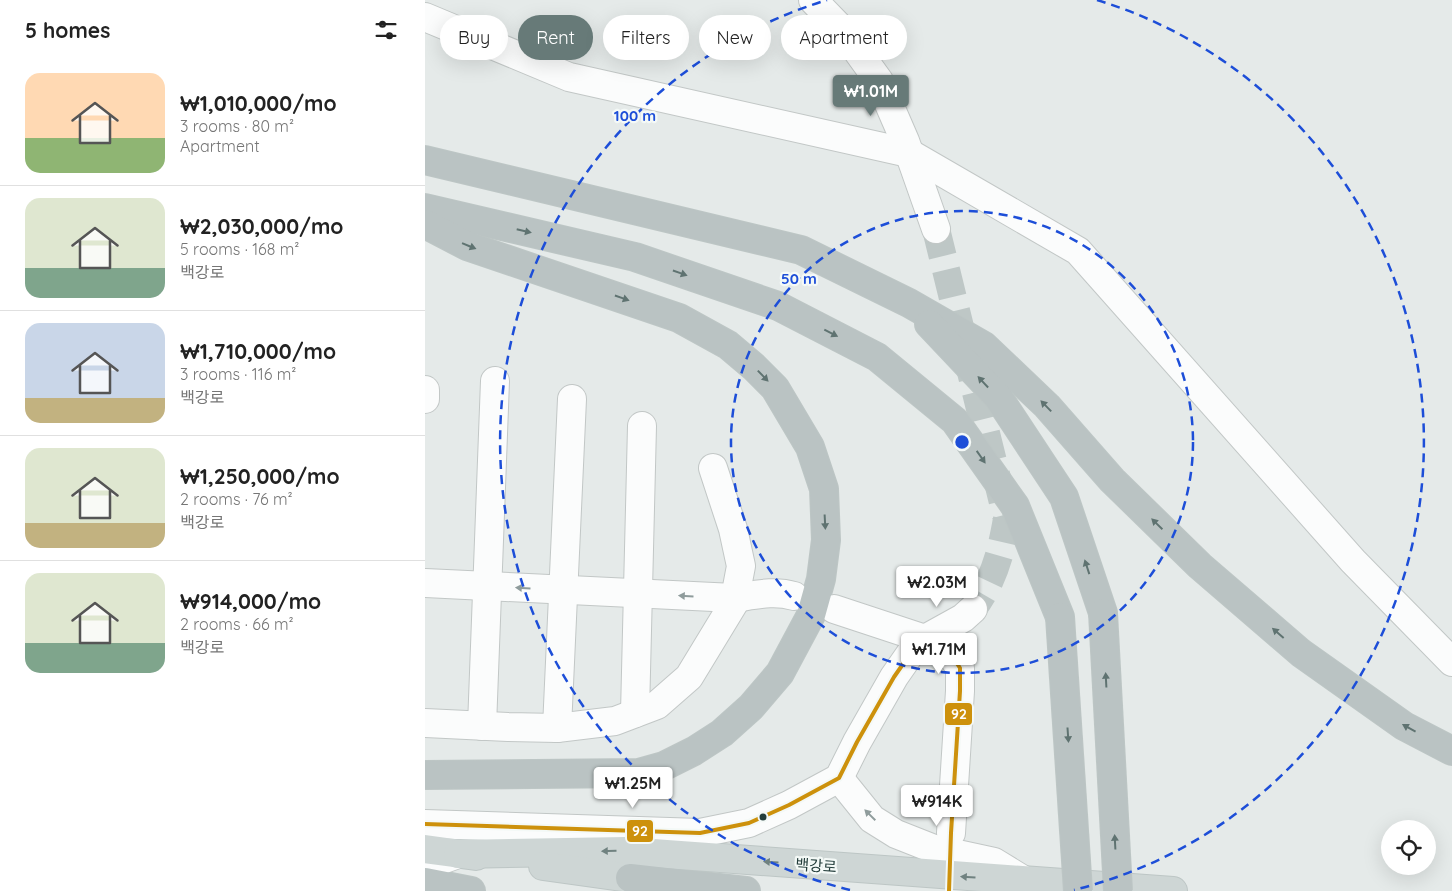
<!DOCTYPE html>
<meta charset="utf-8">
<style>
:root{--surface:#fff;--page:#f2f2f2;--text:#222;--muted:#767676;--line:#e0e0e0;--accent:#677a78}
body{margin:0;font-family:Quicksand,"Noto Sans KR",sans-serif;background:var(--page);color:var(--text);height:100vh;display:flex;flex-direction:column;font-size:19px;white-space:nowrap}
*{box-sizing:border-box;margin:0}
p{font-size:16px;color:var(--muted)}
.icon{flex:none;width:28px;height:28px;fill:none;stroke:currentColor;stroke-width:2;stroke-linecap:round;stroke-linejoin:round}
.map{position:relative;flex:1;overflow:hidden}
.panel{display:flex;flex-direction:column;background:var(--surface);width:425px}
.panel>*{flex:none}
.guide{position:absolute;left:15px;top:15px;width:475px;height:45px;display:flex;gap:10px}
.buttons{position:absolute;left:956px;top:820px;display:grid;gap:10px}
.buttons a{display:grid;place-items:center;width:55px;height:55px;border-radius:50%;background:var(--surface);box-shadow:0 5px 20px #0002;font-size:25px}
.price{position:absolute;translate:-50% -42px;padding:0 11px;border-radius:5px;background:#fff;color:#222;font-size:16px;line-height:32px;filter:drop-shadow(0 1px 2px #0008)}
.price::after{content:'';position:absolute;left:50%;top:30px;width:15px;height:11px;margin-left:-8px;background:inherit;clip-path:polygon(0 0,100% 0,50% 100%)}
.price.selected{background:var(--accent);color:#fff}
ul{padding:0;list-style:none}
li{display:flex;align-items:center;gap:15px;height:125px;padding:0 25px}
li+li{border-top:1px solid var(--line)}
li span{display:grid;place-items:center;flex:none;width:140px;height:100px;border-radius:15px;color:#555}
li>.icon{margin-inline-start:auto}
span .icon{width:60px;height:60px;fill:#fffc;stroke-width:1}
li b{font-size:21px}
h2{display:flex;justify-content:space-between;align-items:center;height:60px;padding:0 25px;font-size:21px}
.tag{padding:0 18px;border-radius:22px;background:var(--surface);box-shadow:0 5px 20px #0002;font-size:18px;line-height:45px}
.tag.selected{background:var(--accent);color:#fff}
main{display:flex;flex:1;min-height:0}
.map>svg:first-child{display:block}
</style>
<main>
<section class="panel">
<h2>5 homes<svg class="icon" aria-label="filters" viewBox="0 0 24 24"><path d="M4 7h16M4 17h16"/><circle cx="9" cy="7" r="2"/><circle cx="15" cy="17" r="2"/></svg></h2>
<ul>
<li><span style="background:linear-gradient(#ffd9b3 65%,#8fb573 0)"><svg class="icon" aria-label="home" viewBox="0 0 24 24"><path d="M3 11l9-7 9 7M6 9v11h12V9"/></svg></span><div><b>₩1,010,000/mo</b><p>3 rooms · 80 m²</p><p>Apartment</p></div></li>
<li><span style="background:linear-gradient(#dfe7d0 70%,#7fa58c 0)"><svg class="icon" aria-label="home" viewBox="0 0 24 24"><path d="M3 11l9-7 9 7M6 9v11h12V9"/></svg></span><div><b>₩2,030,000/mo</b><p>5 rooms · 168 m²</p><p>백강로</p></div></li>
<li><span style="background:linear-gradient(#c9d6e8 75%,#c2b280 0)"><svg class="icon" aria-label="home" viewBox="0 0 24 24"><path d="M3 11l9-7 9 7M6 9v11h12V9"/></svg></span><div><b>₩1,710,000/mo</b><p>3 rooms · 116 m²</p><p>백강로</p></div></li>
<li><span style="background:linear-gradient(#dfe7d0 75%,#c2b280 0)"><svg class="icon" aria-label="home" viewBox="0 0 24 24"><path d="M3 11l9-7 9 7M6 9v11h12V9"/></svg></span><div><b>₩1,250,000/mo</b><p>2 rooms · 76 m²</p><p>백강로</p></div></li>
<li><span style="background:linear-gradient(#dfe7d0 70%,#7fa58c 0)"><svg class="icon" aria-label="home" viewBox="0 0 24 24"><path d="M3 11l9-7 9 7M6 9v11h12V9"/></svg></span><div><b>₩914,000/mo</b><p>2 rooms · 66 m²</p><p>백강로</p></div></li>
</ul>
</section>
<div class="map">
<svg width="1027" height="891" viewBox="0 0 1027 891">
<rect width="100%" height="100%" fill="#e5eae9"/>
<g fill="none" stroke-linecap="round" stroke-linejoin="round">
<!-- minor-tunnel -->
<path stroke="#bec7c6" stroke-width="28" stroke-dasharray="28 14" stroke-linecap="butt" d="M511 229 582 519C576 553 569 580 548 609"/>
<!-- minor casing -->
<g stroke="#c2c7c6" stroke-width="30">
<g id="minor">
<path d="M388 0 418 31 454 81 480 141 511 229"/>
<path d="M0 17 144 77 484 153 653 251 928 561 1027 662"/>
<path d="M0 390V399"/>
<path d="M0 583 309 598C330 595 349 590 369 596"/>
<path d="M409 609 500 639 538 618 548 609"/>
<path d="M210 713 217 426"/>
<path d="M0 723 83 727 132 728 190 721 232 705 264 677 309 603 316 566 308 529 288 468"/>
<path d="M57 726 70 381"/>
<path d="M132 728 147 399"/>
<path d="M414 778 447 819 471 834 509 849 569 862 600 881"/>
<path d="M0 824 275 833 324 823 364 805 414 778 432 742 469 677 485 654 500 639 519 648 529 659 535 668V691L526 833"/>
<path d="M0 866 33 854"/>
</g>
</g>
<!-- major casing -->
<g stroke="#bdc6c5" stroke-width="30">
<g id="major">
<path d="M0 849 51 856"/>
<path d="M33 854 200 851 748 891"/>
<path d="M118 866 205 878 228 885"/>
</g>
</g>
<!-- highway casing -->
<g stroke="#bdc6c5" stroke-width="30">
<g id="highway">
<path d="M0 160 376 250 484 303 559 346 622 406 687 480 775 566 876 653 979 726 1027 751"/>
<path d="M0 208 210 257 353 306 452 357 530 421 590 506 635 617"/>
<path d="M0 224 42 246 254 318 303 345 329 367 350 388 385 447 399 489 401 540 396 579 386 615 355 673 326 707 297 733 269 751 239 766 214 773 0 775"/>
<path d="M504 324 573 397 639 497 678 613"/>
<path d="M205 878 321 891"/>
<path d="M0 882 46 891"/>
</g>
</g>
<!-- minor -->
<use href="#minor" stroke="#fbfcfc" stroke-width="28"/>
<!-- major -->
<use href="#major" stroke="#ced6d5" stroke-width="28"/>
<!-- highway -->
<use href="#highway" stroke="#bac3c3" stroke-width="28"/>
<!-- highway-bridge casing -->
<g stroke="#bdc6c5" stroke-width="30" stroke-linecap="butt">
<g id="highway-bridge">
<path d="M678 613 693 891"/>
<path d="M635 617 653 891"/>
</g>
</g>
<!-- highway-bridge -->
<use href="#highway-bridge" stroke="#bac3c3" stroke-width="28"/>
<!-- bus-1 casing -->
<g stroke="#f4f9f7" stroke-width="8">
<path id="bus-1" d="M0 824 275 833 324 823 364 805 414 778 432 742 469 677 485 654 500 639 519 648 529 659 535 668V691L526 833 524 891"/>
</g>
<!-- bus-1 -->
<use href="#bus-1" stroke="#cd910c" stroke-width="4"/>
</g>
<!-- one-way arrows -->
<defs><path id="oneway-solid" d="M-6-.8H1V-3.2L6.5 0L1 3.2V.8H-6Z" transform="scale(1.25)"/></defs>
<g fill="#5f7371">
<use href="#oneway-solid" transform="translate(99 231) rotate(13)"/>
<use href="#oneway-solid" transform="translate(44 246) rotate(22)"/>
<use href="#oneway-solid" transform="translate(255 273) rotate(19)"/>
<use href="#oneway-solid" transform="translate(197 298) rotate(19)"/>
<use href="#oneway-solid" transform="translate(406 333) rotate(27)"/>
<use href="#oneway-solid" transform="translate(338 376) rotate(46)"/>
<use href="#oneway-solid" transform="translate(558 382) rotate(-133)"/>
<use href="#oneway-solid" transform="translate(621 406) rotate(-134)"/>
<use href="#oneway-solid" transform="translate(556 457) rotate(55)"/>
<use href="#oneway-solid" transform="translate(400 522) rotate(87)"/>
<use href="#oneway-solid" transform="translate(732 524) rotate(-136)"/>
<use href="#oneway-solid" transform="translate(662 567) rotate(-108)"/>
<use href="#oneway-solid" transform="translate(853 633) rotate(-139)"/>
<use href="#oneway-solid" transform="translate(681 680) rotate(-93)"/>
<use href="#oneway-solid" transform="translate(984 728) rotate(-151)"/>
<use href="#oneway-solid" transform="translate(643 735) rotate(86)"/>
<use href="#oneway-solid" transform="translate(690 842) rotate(-93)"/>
</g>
<g fill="#8f9c9c">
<use href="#oneway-solid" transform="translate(98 588) rotate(-177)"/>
<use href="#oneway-solid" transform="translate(261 596) rotate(-177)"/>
<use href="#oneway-solid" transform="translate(445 815) rotate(-135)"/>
</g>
<g fill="#708280">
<use href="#oneway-solid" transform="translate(184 851) rotate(179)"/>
<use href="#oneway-solid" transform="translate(346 862) rotate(-176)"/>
<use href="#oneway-solid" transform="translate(543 877) rotate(-176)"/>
</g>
<!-- distance rings -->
<g fill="none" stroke="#1d4ed8" stroke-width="2.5" stroke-dasharray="9 6">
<circle cx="537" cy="442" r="231"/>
<path d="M425 890A462 462 0 0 1 402 0M672 0A462 462 0 0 1 649 890"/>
</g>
<!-- markers -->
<circle fill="#233d3b" stroke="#f4f9f7" stroke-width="2" cx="338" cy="817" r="4.5"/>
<g text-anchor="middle" stroke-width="4.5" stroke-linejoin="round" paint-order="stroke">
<!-- street labels -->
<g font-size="15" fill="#233d3b" stroke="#f4f9f7">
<text transform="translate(391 866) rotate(4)" y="5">백강로</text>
</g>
</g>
<circle cx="537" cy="442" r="8" fill="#1d4ed8" stroke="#f4f9f7" stroke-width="2.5"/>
<g font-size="15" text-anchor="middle" font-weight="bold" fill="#1d4ed8" stroke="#f4f9f7" stroke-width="4.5" stroke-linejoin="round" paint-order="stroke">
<text x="210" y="121">100 m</text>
<text x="374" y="284">50 m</text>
</g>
<g stroke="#f4f9f7" stroke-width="2">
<rect x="519" y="702" width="29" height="24" rx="5" fill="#cd910c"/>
<rect x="201" y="819" width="28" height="24" rx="5" fill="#cd910c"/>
</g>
<g font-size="14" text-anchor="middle" font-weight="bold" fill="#fff">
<text x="534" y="719">92</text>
<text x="215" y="836">92</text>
</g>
</svg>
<div class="buttons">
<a><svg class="icon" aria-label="locate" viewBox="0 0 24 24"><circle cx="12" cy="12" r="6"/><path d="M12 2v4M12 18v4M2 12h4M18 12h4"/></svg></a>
</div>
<b class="price selected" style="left:446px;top:117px">₩1.01M</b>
<b class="price" style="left:512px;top:608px">₩2.03M</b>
<b class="price" style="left:514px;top:675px">₩1.71M</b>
<b class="price" style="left:208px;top:809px">₩1.25M</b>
<b class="price" style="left:512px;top:827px">₩914K</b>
<div class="guide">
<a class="tag">Buy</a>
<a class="tag selected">Rent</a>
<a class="tag">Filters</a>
<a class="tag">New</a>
<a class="tag">Apartment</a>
</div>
</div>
</main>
